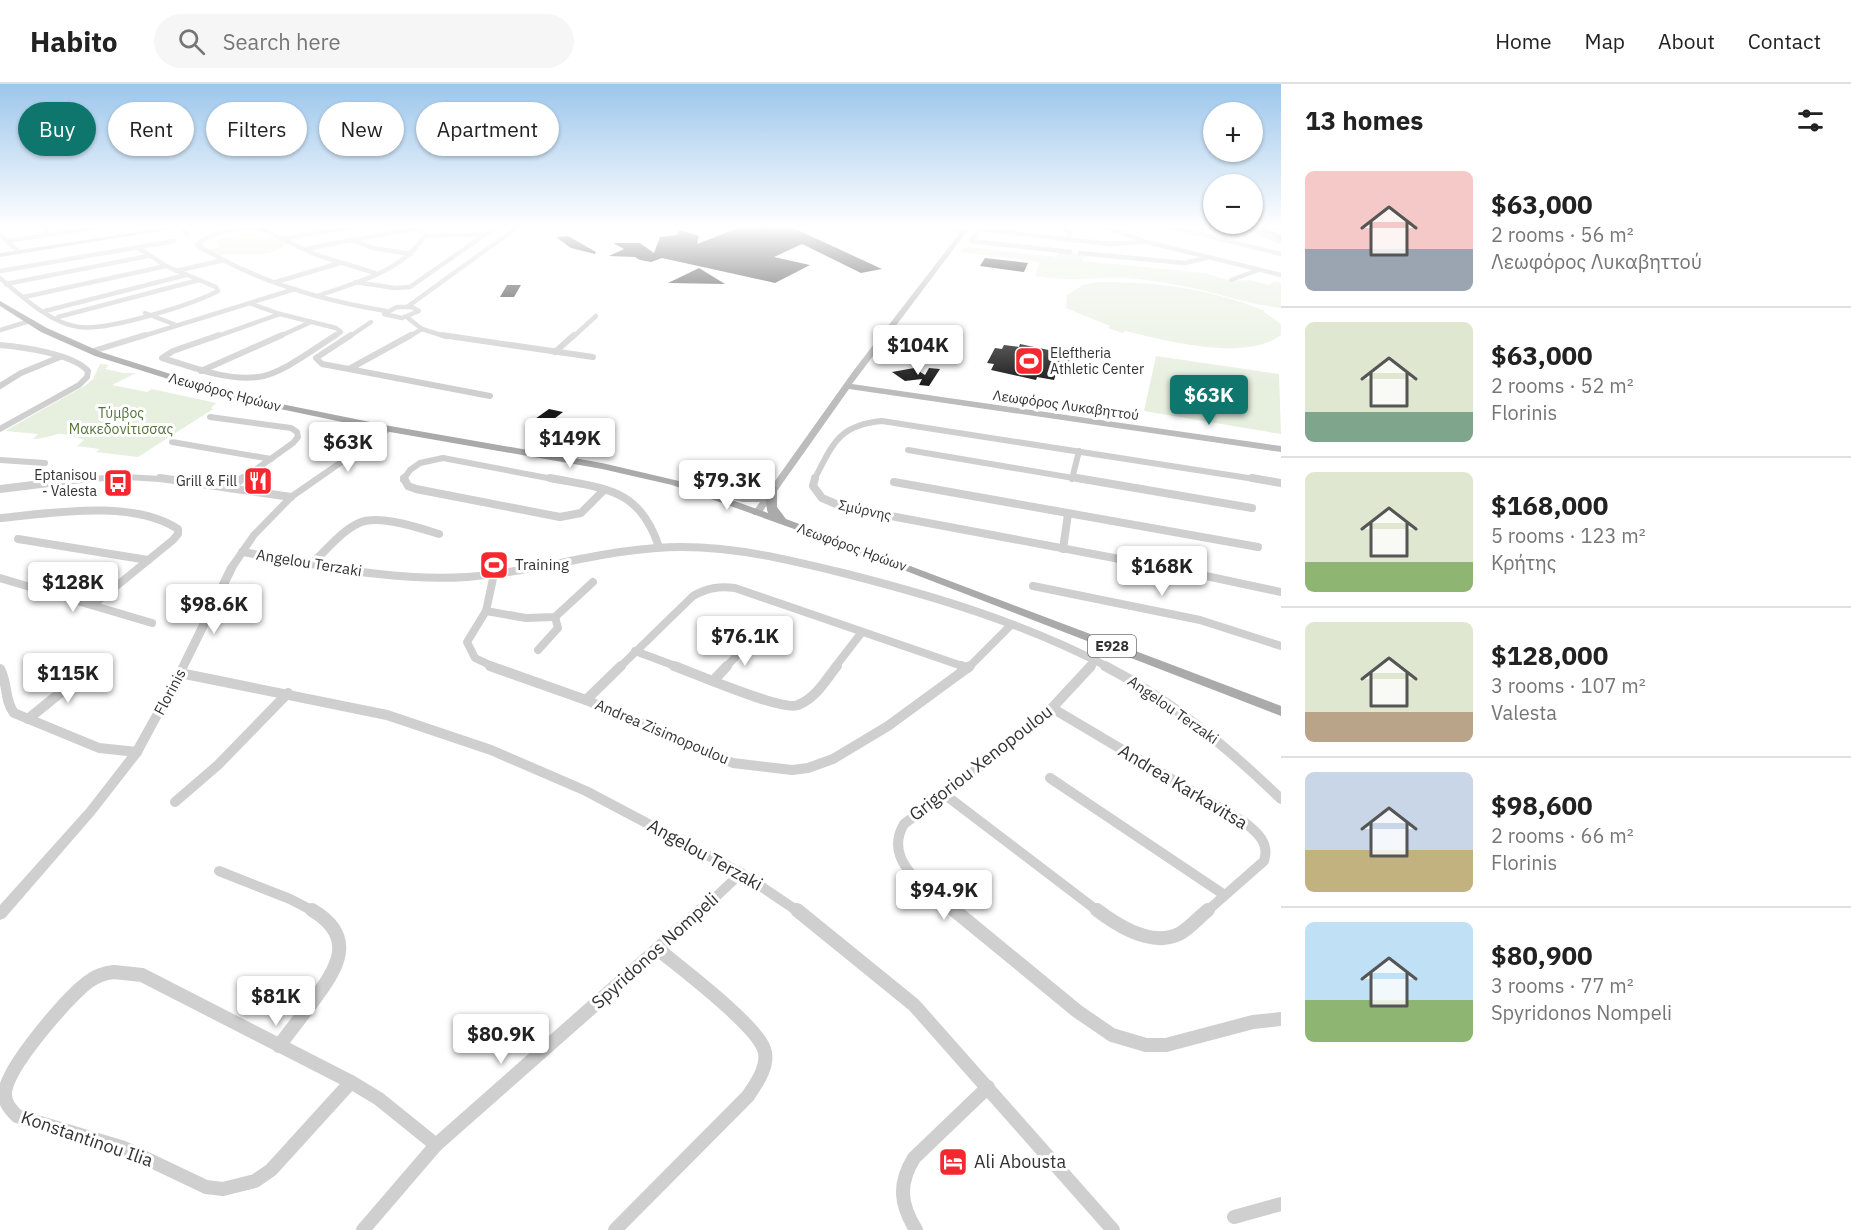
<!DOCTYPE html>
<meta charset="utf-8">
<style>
:root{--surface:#fff;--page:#f6f6f6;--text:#222;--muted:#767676;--line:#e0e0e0;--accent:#0f766e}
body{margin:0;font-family:"IBM Plex Sans",sans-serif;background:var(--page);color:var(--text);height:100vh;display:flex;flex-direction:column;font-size:22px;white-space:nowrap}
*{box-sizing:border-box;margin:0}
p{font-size:20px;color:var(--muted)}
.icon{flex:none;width:33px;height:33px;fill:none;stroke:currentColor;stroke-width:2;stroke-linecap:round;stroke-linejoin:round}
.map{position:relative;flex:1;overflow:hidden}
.drawer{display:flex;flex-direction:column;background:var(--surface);width:570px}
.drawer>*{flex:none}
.banner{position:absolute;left:18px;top:18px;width:570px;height:54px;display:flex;gap:12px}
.fabs{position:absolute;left:1203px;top:18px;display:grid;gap:12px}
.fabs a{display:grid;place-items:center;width:60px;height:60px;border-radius:50%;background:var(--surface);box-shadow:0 2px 4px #0004;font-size:30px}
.price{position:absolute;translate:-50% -51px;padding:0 14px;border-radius:6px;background:#fff;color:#222;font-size:20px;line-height:39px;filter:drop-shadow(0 2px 3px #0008)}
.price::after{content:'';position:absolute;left:50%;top:36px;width:18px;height:14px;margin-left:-9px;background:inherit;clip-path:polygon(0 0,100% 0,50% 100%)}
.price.current{background:var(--accent);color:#fff}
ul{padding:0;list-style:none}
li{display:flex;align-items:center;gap:18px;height:150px;padding:0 24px}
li+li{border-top:2px solid var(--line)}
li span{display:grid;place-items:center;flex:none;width:168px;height:120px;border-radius:9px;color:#555}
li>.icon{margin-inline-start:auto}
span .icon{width:72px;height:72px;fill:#fffc;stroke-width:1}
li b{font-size:26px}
h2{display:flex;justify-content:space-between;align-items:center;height:72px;padding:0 24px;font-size:26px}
.chip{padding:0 21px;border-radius:27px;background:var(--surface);box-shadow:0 2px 4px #0004;font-size:21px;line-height:54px}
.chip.current{background:var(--accent);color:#fff}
header{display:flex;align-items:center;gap:36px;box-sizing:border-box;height:84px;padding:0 30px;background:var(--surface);border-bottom:2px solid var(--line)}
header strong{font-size:28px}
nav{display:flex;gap:33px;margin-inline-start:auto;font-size:21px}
.search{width:420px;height:54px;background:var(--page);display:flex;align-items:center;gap:15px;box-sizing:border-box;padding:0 21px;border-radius:33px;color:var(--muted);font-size:22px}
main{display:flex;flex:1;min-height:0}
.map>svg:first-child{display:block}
</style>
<header>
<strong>Habito</strong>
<div class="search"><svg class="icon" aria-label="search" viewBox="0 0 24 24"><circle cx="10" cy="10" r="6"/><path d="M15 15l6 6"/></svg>Search here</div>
<nav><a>Home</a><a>Map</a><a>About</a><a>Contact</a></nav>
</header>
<main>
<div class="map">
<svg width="1281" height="1146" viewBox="0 0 1281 1146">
<rect width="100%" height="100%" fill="#fff"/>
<!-- green -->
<g fill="#e7efdf">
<path d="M241 149 262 150 286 160C269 177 239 167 218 171L209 165 221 163 215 158 223 153Z"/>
<path d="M965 163 1057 173 1058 169H1073L1088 173 1082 174V177L1204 189 1232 197 1251 196 1269 201 1275 197 1281 199V224C1240 219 1201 203 1159 198 1144 196 1129 193 1113 194 1084 194 1064 197 1035 192L1040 178 960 168Z"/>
<path d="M1097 198C1154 197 1212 205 1265 227L1264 228 1281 240V251C1246 278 1166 257 1126 247L1122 249 1108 244 1110 242 1066 224 1067 211 1083 201Z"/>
<path d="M1156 272 1279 290 1281 350 1144 327Z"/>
<path d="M100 280 109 281 105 285 124 289H136L112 301 147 308 152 305 216 319 211 324 213 325 138 373 96 368 100 365 77 362 84 356C77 354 65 349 58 350 50 352 42 355 33 355L38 350 5 347 86 301 93 295Z"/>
</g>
<!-- building -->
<g fill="#191919">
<path d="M743 142H789L882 185 861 189 802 160 774 173 810 181 775 199 662 174 651 178 640 176 635 173 609 172 624 165 613 159H640L654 169 660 153 677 151 679 146 699 152 697 160Z"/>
<path d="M568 152 596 168 595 170 571 164 556 153Z"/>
<path d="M985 174 1028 179 1024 188 980 182Z"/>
<path d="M699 184 725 200 668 199Z"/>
<path d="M507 201H521L514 213H500Z"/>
<path d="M1020 260 1063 269 1062 274 1070 275 1064 291 1056 290 1054 296 1037 293 1036 296 991 286 994 280 987 279 995 264 1002 265 1004 261 1019 263Z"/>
<path d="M914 284 925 291 929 284 940 285 929 302 919 301 922 295 905 297 892 288Z"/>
<path d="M549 325 563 328 550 338 535 335Z"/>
</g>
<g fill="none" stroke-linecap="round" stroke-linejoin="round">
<!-- minor-far4 -->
<g stroke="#cfcfcf" stroke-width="4.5">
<path d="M42 142 52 150"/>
<path d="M270 142C248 145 214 144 197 161 254 197 320 216 386 227"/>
<path d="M981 142 971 157 1070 168"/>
<path d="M1061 142 1070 149 1069 155"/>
<path d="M1102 142 1147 158 1281 191"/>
<path d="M1167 142 1281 170"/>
<path d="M1244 142 1281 158"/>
<path d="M1271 142 1281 146"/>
<path d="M181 143 187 149"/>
<path d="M258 144 317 171 375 189"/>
<path d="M978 145 1110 160 1145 158"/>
<path d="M0 151 19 168"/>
<path d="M424 152 486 150"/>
<path d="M281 155 356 142"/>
<path d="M7 157 106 142"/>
<path d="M306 165 351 156"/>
<path d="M1080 169 1184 179 1206 174"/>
<path d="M411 170 373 164 351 156 420 144"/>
<path d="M0 187 174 157"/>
<path d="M176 187 224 176"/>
<path d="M0 194C21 212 50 239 79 243 108 247 191 221 218 207L216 203 166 182 137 163"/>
<path d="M1231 196 1258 186"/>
<path d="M276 198 340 179"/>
<path d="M355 198 395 204 410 203 497 142"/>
<path d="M6 200 148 172"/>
<path d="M317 212C354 199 403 188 424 152L418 142"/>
<path d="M24 213 166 182"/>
<path d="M249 219 280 230"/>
<path d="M397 223H412L419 227 402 234 384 230Z"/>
<path d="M407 223 519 142"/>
<path d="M45 227 186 191"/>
<path d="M145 229 176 241"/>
<path d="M280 230 336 244 341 248 333 253"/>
<path d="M58 233 199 196"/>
<path d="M408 234 422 245 447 253"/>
<path d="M0 246 30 237"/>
<path d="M140 253 295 205"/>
<path d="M215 253 280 230"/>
<path d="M278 253 311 238"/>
<path d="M349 253 371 238"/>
<path d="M408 253 422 245"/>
<path d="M573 253 596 232"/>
</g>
<!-- minor-far3 -->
<g stroke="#cfcfcf" stroke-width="6">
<path d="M219 251 173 267 162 274C193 283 225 297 258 293 282 290 315 264 336 251"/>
<path d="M411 251 349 285 490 312"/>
<path d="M442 251 593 273"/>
<path d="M0 261C23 263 73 270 88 287L87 293 79 301 0 345"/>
<path d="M93 267 145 251"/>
<path d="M555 268 574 251"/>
<path d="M349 285 322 280 316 274 351 251"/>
<path d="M201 287 282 251"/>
<path d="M0 302 21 289 60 273"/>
<path d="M210 333 291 344 297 348 298 353 293 359 241 396"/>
<path d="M172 358 271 375"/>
<path d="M908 366 1085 396"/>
<path d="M0 376 45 379"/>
<path d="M1072 395 1079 367"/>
<path d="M71 396 126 393 177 396"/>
<path d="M403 396 410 386 420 379 443 374 558 396"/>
<path d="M814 396C833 360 838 341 882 337L1261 396"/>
</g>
<!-- minor-far2 -->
<g stroke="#cfcfcf" stroke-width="8">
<path d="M160 394 291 413"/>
<path d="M404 394 408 402 416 405 560 433 581 429 604 406"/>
<path d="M550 394C605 405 639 403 659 463"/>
<path d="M815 394 813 402 822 414 843 423 1178 486 1281 508"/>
<path d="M1077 394 1252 424"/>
<path d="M1252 394 1281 399"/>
<path d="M894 398 1258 463"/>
<path d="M230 404 243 394"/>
<path d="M0 405 90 394"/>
<path d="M0 434C53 429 132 415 178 445V450L173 456 93 521"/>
<path d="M18 455 148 476"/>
<path d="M1063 465 1068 430"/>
<path d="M242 468C316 480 391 498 467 493 540 488 609 463 682 463 737 463 790 476 843 489 934 512 1024 539 1108 583"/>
<path d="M312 479C327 466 341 447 359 439 379 430 419 444 439 450"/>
<path d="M494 490 486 527 467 558 475 574 494 583"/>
<path d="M0 494 152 539"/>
<path d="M1033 502 1200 536 1281 562"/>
<path d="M486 527 526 534 555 533 593 498"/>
<path d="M538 566 558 544 555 533"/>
<path d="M635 567 678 583"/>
<path d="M620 583 693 512C707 504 719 502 735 504L965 583"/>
<path d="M726 583 756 551"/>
<path d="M835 583 862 548"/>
<path d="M969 583 1011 541"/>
<path d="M1089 583 1096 576"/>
</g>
<!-- minor-far1 -->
<g stroke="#cfcfcf" stroke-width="10">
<path d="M490 582 586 616 733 679 792 686 808 684 833 675 888 642 970 582"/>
<path d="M674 582C694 589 783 628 798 621 816 614 825 597 837 582"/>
<path d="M961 582 968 584"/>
<path d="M1105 582C1171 616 1227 663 1281 715"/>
<path d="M0 585C8 599 4 616 14 629L99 664 137 668"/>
<path d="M180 589 387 631 491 666 586 707 741 789 799 828"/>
<path d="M713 597 727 582"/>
<path d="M586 616 621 582"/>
<path d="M1052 624 1244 738C1257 748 1270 759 1264 777L1206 828"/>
<path d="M28 635 91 584"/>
<path d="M1050 694 1223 810"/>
<path d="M944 710 1099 828"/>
<path d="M175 718 218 681 288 609"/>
<path d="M219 787 290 815 315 828"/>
<path d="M700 828 741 789"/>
<path d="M956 828C930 806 881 779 904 740L1010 660 1052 624 1091 582"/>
</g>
<!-- minor -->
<g stroke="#cfcfcf" stroke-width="14">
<path d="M797 826 914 921 1113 1146"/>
<path d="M954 826 1077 927 1112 951 1146 961H1166L1253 938 1281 935"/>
<path d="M1097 826C1118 842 1152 863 1179 850 1189 845 1199 833 1208 826"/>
<path d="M114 888 142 891 351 998 271 1086 255 1097 223 1105 206 1103 124 1064 17 1032C10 1025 4 1018 5 1008 8 982 67 914 88 898 96 892 104 889 114 888Z"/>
<path d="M279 962C290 947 302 932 313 917 337 885 358 853 312 826"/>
<path d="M351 998 379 1015 436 1061"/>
<path d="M1234 1133 1281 1120"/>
<path d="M363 1146 436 1061 702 826"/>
<path d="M615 1146 748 1012C756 1000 770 981 764 965 755 940 682 885 659 866"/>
<path d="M916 1146C900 1120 898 1100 914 1074L988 1003"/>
</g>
<!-- tertiary -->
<path fill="#cfcfcf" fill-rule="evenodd" d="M387 343 394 345 294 415 257 453 237 483 185 589 141 671 95 730 5 834 0 836V821L87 724 132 666 175 589 227 483 251 449 288 411Z"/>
<!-- secondary -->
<g fill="#bcbcbc" fill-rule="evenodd">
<path d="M177 142H191L0 173V169Z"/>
<path d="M947 142H955L962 146 965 142H971L852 300 1281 362V368L849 305 760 431H754L752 429 760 418H742L702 406 681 404V400C710 395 731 416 765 411L854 286 959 150Z"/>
</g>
<!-- primary -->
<path fill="#aaa" fill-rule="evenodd" d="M0 217 47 244 101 268 237 311 390 342 602 379 679 397 768 429C765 420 765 411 769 403H777V423L786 435 1281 622V632L836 460 672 401 602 385 390 348 232 315 95 272 41 248 0 222Z"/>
<!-- trunk -->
<path fill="#a2a2a2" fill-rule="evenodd" d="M1250 142H1259L1281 151V156Z"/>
</g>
<!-- sky -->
<linearGradient id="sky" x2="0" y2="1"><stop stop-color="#9cc6eb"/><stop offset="0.47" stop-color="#fff"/><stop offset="1" stop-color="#fff" stop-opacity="0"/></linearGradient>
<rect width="1281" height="303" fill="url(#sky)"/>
<!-- icons -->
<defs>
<g id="stadium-square" transform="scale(1.5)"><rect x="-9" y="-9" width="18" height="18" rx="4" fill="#f52830" stroke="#fff"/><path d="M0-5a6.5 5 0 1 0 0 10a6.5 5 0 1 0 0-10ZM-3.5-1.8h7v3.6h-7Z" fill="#fff"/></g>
<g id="restaurant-square" transform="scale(1.5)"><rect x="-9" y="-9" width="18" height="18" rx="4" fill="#f52830" stroke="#fff"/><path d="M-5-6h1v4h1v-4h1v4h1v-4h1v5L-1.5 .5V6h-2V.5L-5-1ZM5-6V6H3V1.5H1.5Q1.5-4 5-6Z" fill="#fff"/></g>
<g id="bus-square" transform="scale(1.5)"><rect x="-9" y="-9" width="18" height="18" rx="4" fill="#f52830" stroke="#fff"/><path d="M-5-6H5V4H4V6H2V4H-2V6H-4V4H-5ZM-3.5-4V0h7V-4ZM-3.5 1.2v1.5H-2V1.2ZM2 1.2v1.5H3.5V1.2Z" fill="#fff"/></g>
<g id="hotel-square" transform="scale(1.5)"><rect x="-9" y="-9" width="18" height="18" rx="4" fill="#f52830" stroke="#fff"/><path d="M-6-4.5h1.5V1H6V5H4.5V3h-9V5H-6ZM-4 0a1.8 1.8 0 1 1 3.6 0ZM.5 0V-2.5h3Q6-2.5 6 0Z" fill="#fff"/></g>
</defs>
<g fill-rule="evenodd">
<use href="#stadium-square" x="1029" y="277"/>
<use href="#restaurant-square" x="258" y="397"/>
<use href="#bus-square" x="118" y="399"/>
<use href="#stadium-square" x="494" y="481"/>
<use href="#hotel-square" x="953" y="1078"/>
</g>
<g text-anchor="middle" stroke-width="6" stroke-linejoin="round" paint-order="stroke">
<!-- far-poi labels -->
<g font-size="14" fill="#323232" stroke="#fff" text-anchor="end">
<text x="1050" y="274" text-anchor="start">Eleftheria<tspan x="1050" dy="16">Athletic Center</tspan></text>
<text x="97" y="396">Eptanisou<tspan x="97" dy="16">- Valesta</tspan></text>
<text x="237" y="402">Grill &amp; Fill</text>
</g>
<!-- far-street labels -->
<g font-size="14" fill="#323232" stroke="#fff">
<text transform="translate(225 308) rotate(15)" y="5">Λεωφόρος Ηρώων</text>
<text transform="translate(1066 321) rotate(8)" y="5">Λεωφόρος Λυκαβηττού</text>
<text transform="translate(865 426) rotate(12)" y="5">Σμύρνης</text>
<text transform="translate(852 463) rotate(20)" y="5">Λεωφόρος Ηρώων</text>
</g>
<!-- far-park labels -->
<g font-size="14" fill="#53733a" stroke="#fff">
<text x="121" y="334">Τύμβος<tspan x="121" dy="16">Μακεδονίτισσας</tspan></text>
</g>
<!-- shield labels -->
<rect fill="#fff" stroke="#707070" stroke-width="1.5" x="1088" y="551" width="48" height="22" rx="4.5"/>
<g font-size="14" font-weight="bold" fill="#323232">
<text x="1112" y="567">E928</text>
</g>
<!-- street labels -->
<g font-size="15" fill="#323232" stroke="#fff">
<text transform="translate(309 479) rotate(9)" y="5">Angelou Terzaki</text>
<text transform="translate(170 608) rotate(-62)" y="5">Florinis</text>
<text transform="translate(1173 626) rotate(35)" y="5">Angelou Terzaki</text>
<text transform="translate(662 648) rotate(23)" y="5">Andrea Zisimopoulou</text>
</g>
<!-- poi labels -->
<g font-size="15" fill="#323232" stroke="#fff" text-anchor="start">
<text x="515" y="486">Training</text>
</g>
<!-- near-street labels -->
<g font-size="18" fill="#323232" stroke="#fff">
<text transform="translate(981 679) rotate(-38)" y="6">Grigoriou Xenopoulou</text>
<text transform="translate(1183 703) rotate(31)" y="6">Andrea Karkavitsa</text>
<text transform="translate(705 771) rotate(29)" y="6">Angelou Terzaki</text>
<text transform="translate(655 867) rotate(-42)" y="6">Spyridonos Nompeli</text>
<text transform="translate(87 1055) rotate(19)" y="6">Konstantinou Ilia</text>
</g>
<!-- near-poi labels -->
<g font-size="18" fill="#323232" stroke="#fff" text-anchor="start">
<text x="974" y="1084">Ali Abousta</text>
</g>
</g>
</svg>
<div class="fabs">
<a>+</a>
<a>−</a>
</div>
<b class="price" style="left:918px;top:292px">$104K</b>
<b class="price current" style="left:1209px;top:342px">$63K</b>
<b class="price" style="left:570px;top:385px">$149K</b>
<b class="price" style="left:348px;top:389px">$63K</b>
<b class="price" style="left:727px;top:427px">$79.3K</b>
<b class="price" style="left:1162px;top:513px">$168K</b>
<b class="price" style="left:73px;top:529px">$128K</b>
<b class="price" style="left:214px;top:551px">$98.6K</b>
<b class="price" style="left:745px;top:583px">$76.1K</b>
<b class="price" style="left:68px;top:620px">$115K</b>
<b class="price" style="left:944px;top:837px">$94.9K</b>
<b class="price" style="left:276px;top:943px">$81K</b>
<b class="price" style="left:501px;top:981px">$80.9K</b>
<div class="banner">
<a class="chip current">Buy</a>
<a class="chip">Rent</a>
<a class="chip">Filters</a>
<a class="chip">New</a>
<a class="chip">Apartment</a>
</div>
</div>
<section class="drawer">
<h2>13 homes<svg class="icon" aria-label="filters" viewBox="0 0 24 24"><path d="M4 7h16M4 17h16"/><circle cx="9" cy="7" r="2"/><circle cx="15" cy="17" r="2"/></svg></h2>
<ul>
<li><span style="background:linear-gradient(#f6c9c9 65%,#9aa5b1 0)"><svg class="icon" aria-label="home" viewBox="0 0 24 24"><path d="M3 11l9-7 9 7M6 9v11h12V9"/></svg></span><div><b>$63,000</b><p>2 rooms · 56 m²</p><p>Λεωφόρος Λυκαβηττού</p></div></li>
<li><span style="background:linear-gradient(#dfe7d0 75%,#7fa58c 0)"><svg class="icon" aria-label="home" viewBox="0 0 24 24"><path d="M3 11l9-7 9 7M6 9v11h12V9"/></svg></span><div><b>$63,000</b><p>2 rooms · 52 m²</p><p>Florinis</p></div></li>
<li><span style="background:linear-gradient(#dfe7d0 75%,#8fb573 0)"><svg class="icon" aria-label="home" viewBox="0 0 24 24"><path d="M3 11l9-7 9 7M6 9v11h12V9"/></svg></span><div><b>$168,000</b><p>5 rooms · 123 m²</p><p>Κρήτης</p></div></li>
<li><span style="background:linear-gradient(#dfe7d0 75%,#b9a48a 0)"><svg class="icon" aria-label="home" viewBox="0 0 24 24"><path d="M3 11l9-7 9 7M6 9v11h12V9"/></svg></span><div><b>$128,000</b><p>3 rooms · 107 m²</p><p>Valesta</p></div></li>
<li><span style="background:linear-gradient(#c9d6e8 65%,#c2b280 0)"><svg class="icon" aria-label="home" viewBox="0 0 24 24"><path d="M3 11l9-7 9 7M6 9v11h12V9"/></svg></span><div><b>$98,600</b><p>2 rooms · 66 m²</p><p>Florinis</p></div></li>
<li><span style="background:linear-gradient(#bfe0f5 65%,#8fb573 0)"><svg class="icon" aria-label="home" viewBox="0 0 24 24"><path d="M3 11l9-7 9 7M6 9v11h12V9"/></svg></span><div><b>$80,900</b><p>3 rooms · 77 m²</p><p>Spyridonos Nompeli</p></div></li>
</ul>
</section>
</main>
